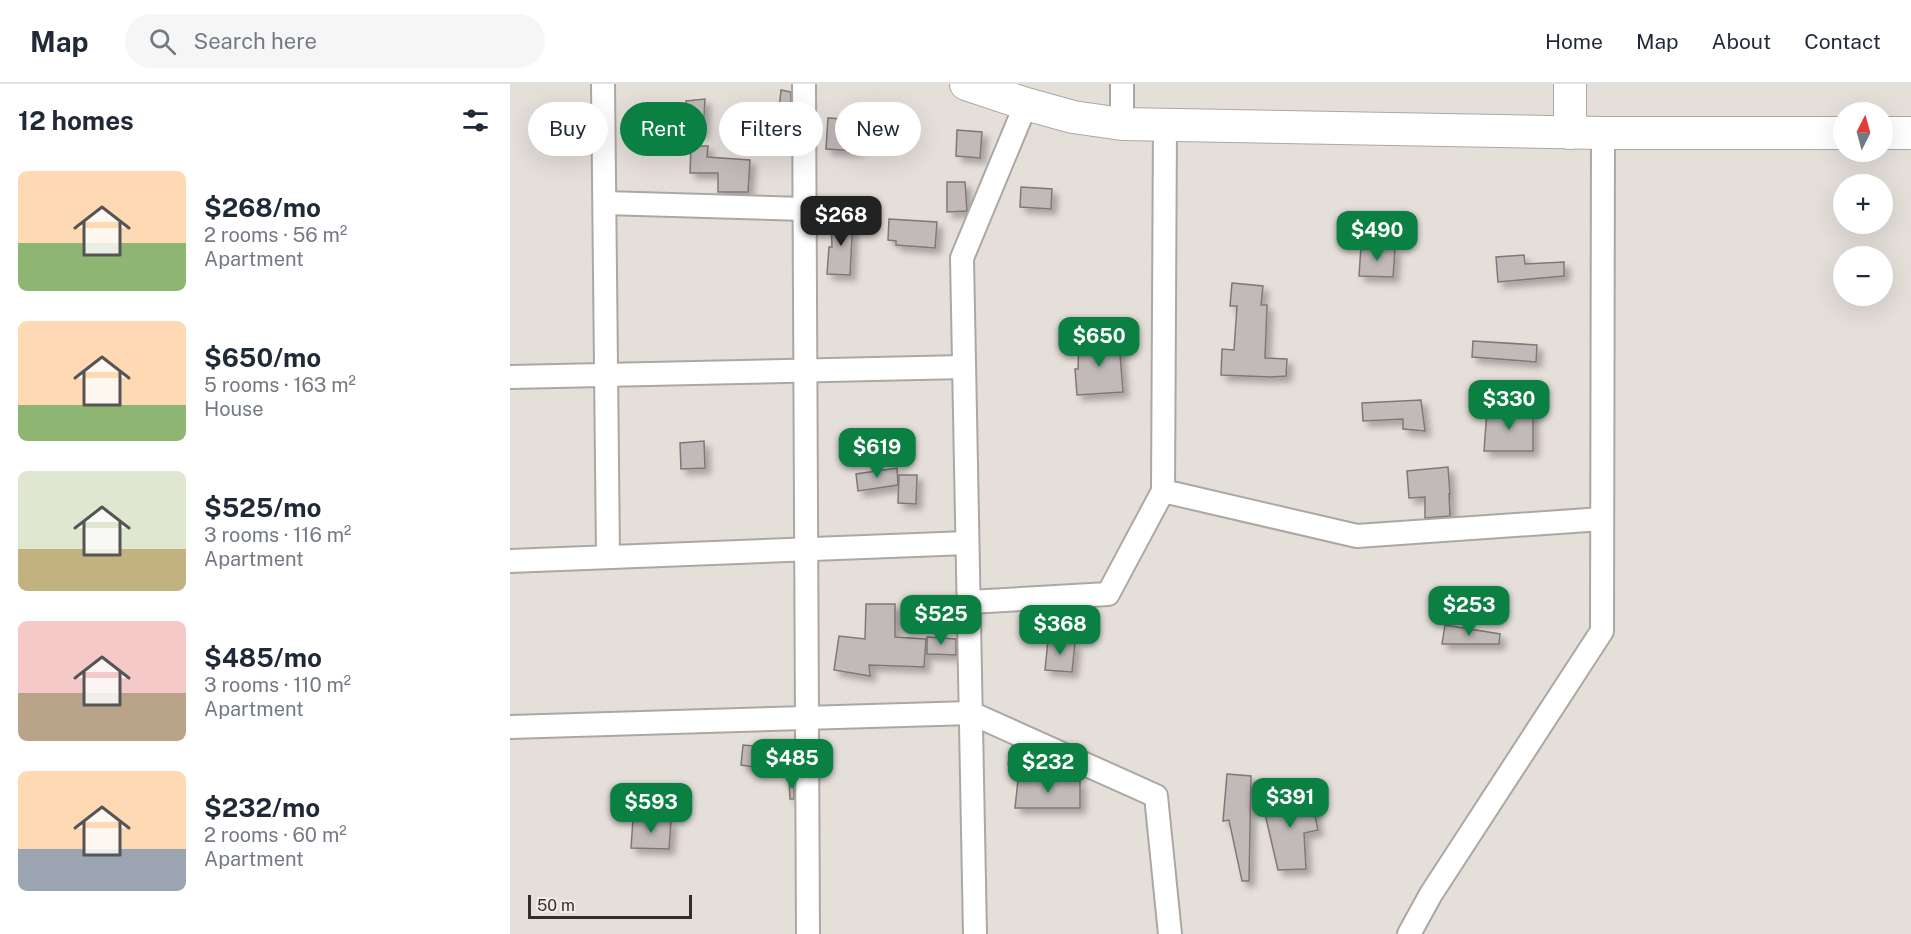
<!DOCTYPE html>
<meta charset="utf-8">
<style>
:root{--surface:#fff;--page:#f6f6f7;--text:#1f2937;--muted:#747a83;--line:#e0e1e3;--accent:#0b8043}
body{margin:0;font-family:"Public Sans",sans-serif;background:var(--page);color:var(--text);height:100vh;display:flex;flex-direction:column;font-size:22px;white-space:nowrap}
*{box-sizing:border-box;margin:0}
p{font-size:20px;color:var(--muted)}
.icon{flex:none;width:33px;height:33px;fill:none;stroke:currentColor;stroke-width:2;stroke-linecap:round;stroke-linejoin:round}
.map{position:relative;flex:1;overflow:hidden}
.drawer{display:flex;flex-direction:column;background:var(--surface);width:510px}
.drawer>*{flex:none}
.hud{position:absolute;left:18px;top:18px;width:570px;height:54px;display:flex;gap:12px}
.needle{width:39px;rotate:6deg}
.controls{position:absolute;left:1323px;top:18px;display:grid;gap:12px}
.controls a{display:grid;place-items:center;width:60px;height:60px;border-radius:50%;background:var(--surface);box-shadow:0 6px 24px #0002;font-size:30px}
.scale{position:absolute;left:18px;bottom:15px;width:164px;box-sizing:border-box;padding-left:6px;border:3px solid #312e2d;border-top:0;font-size:16px;line-height:21px;white-space:nowrap;color:#312e2d;-webkit-text-stroke:4px #f2ece7;paint-order:stroke}
.price{position:absolute;translate:-50% -51px;padding:0 14px;border-radius:12px;background:var(--accent);color:#fff;font-size:20px;line-height:39px;filter:drop-shadow(0 2px 3px #0008)}
.price::after{content:'';position:absolute;left:50%;top:36px;width:18px;height:14px;margin-left:-9px;background:inherit;clip-path:polygon(0 0,100% 0,50% 100%)}
.price.selected{background:#222;color:#fff}
ul{padding:0;list-style:none}
li{display:flex;align-items:center;gap:18px;height:150px;padding:0 18px}
li span{display:grid;place-items:center;flex:none;width:168px;height:120px;border-radius:9px;color:#555}
li>.icon{margin-inline-start:auto}
span .icon{width:72px;height:72px;fill:#fffc;stroke-width:1}
li b{font-size:26px}
h2{display:flex;justify-content:space-between;align-items:center;height:72px;padding:0 18px;font-size:26px}
.chip{padding:0 21px;border-radius:27px;background:var(--surface);box-shadow:0 6px 24px #0002;font-size:21px;line-height:54px}
.chip.selected{background:var(--accent);color:#fff}
header{display:flex;align-items:center;gap:36px;box-sizing:border-box;height:84px;padding:0 30px;background:var(--surface);border-bottom:2px solid var(--line)}
header strong{font-size:28px}
nav{display:flex;gap:33px;margin-inline-start:auto;font-size:21px}
.search{width:420px;height:54px;background:var(--page);display:flex;align-items:center;gap:15px;box-sizing:border-box;padding:0 21px;border-radius:33px;color:var(--muted);font-size:22px}
main{display:flex;flex:1;min-height:0}
.map>svg:first-child{display:block}
</style>
<header>
<strong>Map</strong>
<div class="search"><svg class="icon" aria-label="search" viewBox="0 0 24 24"><circle cx="10" cy="10" r="6"/><path d="M15 15l6 6"/></svg>Search here</div>
<nav><a>Home</a><a>Map</a><a>About</a><a>Contact</a></nav>
</header>
<main>
<section class="drawer">
<h2>12 homes<svg class="icon" aria-label="filters" viewBox="0 0 24 24"><path d="M4 7h16M4 17h16"/><circle cx="9" cy="7" r="2"/><circle cx="15" cy="17" r="2"/></svg></h2>
<ul>
<li><span style="background:linear-gradient(#ffd9b3 60%,#8fb573 0)"><svg class="icon" aria-label="home" viewBox="0 0 24 24"><path d="M3 11l9-7 9 7M6 9v11h12V9"/></svg></span><div><b>$268/mo</b><p>2 rooms · 56 m²</p><p>Apartment</p></div></li>
<li><span style="background:linear-gradient(#ffd9b3 70%,#8fb573 0)"><svg class="icon" aria-label="home" viewBox="0 0 24 24"><path d="M3 11l9-7 9 7M6 9v11h12V9"/></svg></span><div><b>$650/mo</b><p>5 rooms · 163 m²</p><p>House</p></div></li>
<li><span style="background:linear-gradient(#dfe7d0 65%,#c2b280 0)"><svg class="icon" aria-label="home" viewBox="0 0 24 24"><path d="M3 11l9-7 9 7M6 9v11h12V9"/></svg></span><div><b>$525/mo</b><p>3 rooms · 116 m²</p><p>Apartment</p></div></li>
<li><span style="background:linear-gradient(#f6c9c9 60%,#b9a48a 0)"><svg class="icon" aria-label="home" viewBox="0 0 24 24"><path d="M3 11l9-7 9 7M6 9v11h12V9"/></svg></span><div><b>$485/mo</b><p>3 rooms · 110 m²</p><p>Apartment</p></div></li>
<li><span style="background:linear-gradient(#ffd9b3 65%,#9aa5b1 0)"><svg class="icon" aria-label="home" viewBox="0 0 24 24"><path d="M3 11l9-7 9 7M6 9v11h12V9"/></svg></span><div><b>$232/mo</b><p>2 rooms · 60 m²</p><p>Apartment</p></div></li>
</ul>
</section>
<div class="map">
<svg width="1401" height="850" viewBox="0 0 1401 850">
<defs>
<filter id="shadow"><feDropShadow dx="5.5" dy="5.5" stdDeviation="3" flood-color="#0004"/></filter>
</defs>
<rect width="100%" height="100%" fill="#e5dfda"/>
<!-- building -->
<g fill="#c2bab8" stroke="#807877" stroke-width="1.5" filter="url(#shadow)">
<path d="M271 6 281 8V27L269 26Z"/>
<path d="M195 15 193 49 176 48V17Z"/>
<path d="M318 34 349 36 347 67 316 65Z"/>
<path d="M447 46 472 48 470 74 446 72Z"/>
<path d="M181 62H198L197 73 240 76 238 108H208V89H180Z"/>
<path d="M437 98H455L457 127 437 128Z"/>
<path d="M511 103 542 105 541 125 510 123Z"/>
<path d="M321 134H343L340 191 317 190 319 163H322Z"/>
<path d="M379 135 427 138 425 164 386 161V157L378 156Z"/>
<path d="M851 162 885 165 883 193 849 192Z"/>
<path d="M1014 171 1015 180 1054 178V192L988 198 986 173Z"/>
<path d="M722 199 753 202 751 221H757L755 274 777 275 776 292 761 293 711 291 712 265 724 266 727 222H720Z"/>
<path d="M569 257H609L613 308 567 311 565 285H568Z"/>
<path d="M963 257 1027 261 1026 278 962 273Z"/>
<path d="M911 316 915 347 893 345V335L853 337 852 319Z"/>
<path d="M977 326H1023V367H974Z"/>
<path d="M194 357 195 384 171 385 170 359Z"/>
<path d="M938 383 940 410H939L940 432 915 434V413L899 414 897 387Z"/>
<path d="M387 384 388 401 348 407 346 390Z"/>
<path d="M389 391H407L406 420 388 419Z"/>
<path d="M356 520H385V553L416 555 414 583 359 581 360 592 324 586 329 552 355 555Z"/>
<path d="M935 541 990 550 989 560H932Z"/>
<path d="M417 553 446 555V571L417 570Z"/>
<path d="M538 556 565 559 562 588 535 586Z"/>
<path d="M233 661 254 663 252 684 231 681Z"/>
<path d="M502 662 521 671 519 683 498 680Z"/>
<path d="M717 690 741 692 739 797H732L719 736 713 737Z"/>
<path d="M508 696 570 697V724H505Z"/>
<path d="M279 697H284V715H280Z"/>
<path d="M800 709 808 746 794 749 796 785 768 786 752 717Z"/>
<path d="M123 735 161 737 159 765 121 764Z"/>
</g>
<g fill="none" stroke-linecap="round" stroke-linejoin="round">
<!-- street casing -->
<g stroke="#ada7a3" stroke-width="26">
<g id="street">
<path d="M93 0 98 473"/>
<path d="M294 0 298 850"/>
<path d="M612 0V40"/>
<path d="M95 119 295 125"/>
<path d="M0 293 454 283"/>
<path d="M653 407 847 452 1092 435"/>
<path d="M0 477 457 459"/>
<path d="M459 518 598 510 653 407 655 41"/>
<path d="M0 643 461 629 646 712 660 850"/>
<path d="M465 850 452 174 516 20"/>
<path d="M899 850 921 810 1092 547 1093 49"/>
</g>
</g>
<!-- secondary casing -->
<g stroke="#ada7a3" stroke-width="34">
<g id="secondary">
<path d="M456 0 516 20 563 33 612 40 1093 49H1334"/>
<path d="M1060 49V0"/>
<path d="M1372 49H1401"/>
</g>
</g>
<!-- street -->
<use href="#street" stroke="#fff" stroke-width="22"/>
<!-- secondary -->
<use href="#secondary" stroke="#fff" stroke-width="32"/>
</g>
</svg>
<div class="controls">
<a><svg class="needle" viewBox="-14 -14 28 28"><path d="M0-13l5 13h-10z" fill="#e53935"/><path d="M0 13l5-13h-10z" fill="#747a83"/></svg></a>
<a>+</a>
<a>−</a>
</div>
<div class="scale">50 m</div>
<b class="price selected" style="left:331px;top:163px">$268</b>
<b class="price" style="left:867px;top:178px">$490</b>
<b class="price" style="left:589px;top:284px">$650</b>
<b class="price" style="left:999px;top:347px">$330</b>
<b class="price" style="left:367px;top:395px">$619</b>
<b class="price" style="left:959px;top:553px">$253</b>
<b class="price" style="left:431px;top:562px">$525</b>
<b class="price" style="left:550px;top:572px">$368</b>
<b class="price" style="left:282px;top:706px">$485</b>
<b class="price" style="left:538px;top:710px">$232</b>
<b class="price" style="left:780px;top:745px">$391</b>
<b class="price" style="left:141px;top:750px">$593</b>
<div class="hud">
<a class="chip">Buy</a>
<a class="chip selected">Rent</a>
<a class="chip">Filters</a>
<a class="chip">New</a>
</div>
</div>
</main>
